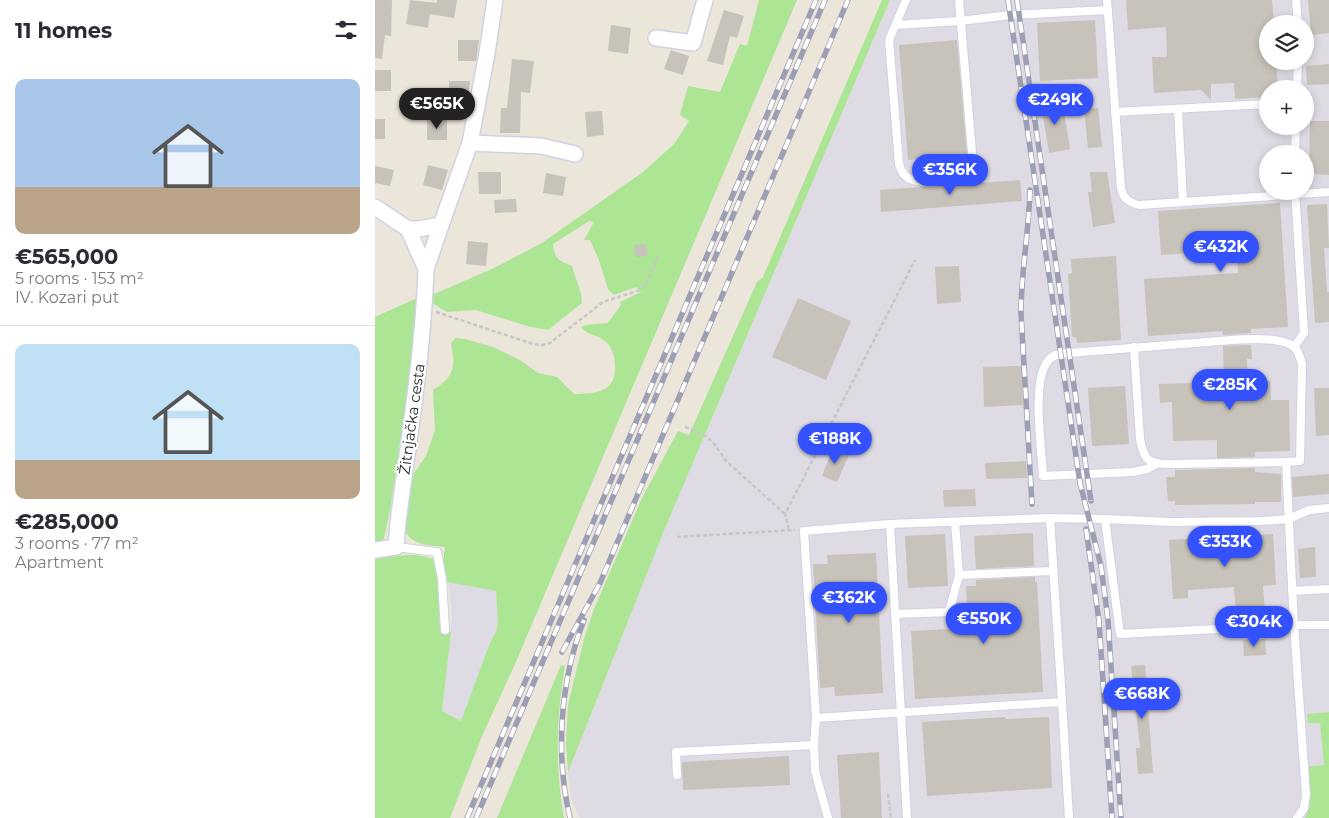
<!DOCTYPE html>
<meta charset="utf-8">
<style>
:root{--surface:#fff;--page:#f2f2f3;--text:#2b2b33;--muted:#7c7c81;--line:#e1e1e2;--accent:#3451ff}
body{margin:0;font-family:Montserrat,sans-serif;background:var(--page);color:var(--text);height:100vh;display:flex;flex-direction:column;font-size:19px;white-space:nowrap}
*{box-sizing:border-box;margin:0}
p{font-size:16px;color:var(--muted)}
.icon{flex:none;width:28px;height:28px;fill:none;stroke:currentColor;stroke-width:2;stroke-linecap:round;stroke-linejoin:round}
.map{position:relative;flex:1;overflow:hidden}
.sheet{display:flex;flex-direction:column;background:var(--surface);width:375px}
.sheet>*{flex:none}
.controls{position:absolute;left:884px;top:15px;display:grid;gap:10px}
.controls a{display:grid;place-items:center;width:55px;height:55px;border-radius:50%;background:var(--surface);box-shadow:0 2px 8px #0003;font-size:25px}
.price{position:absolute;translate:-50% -42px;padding:0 11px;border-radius:18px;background:var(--accent);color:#fff;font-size:16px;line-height:32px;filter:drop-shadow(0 1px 2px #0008)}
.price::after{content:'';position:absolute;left:50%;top:30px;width:15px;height:11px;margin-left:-8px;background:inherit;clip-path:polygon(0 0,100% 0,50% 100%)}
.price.on{background:#222;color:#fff}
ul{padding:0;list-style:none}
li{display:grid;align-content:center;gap:10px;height:265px;padding:0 15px}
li+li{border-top:1px solid var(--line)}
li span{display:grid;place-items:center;height:155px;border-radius:10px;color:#555}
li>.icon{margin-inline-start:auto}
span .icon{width:90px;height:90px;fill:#fffc;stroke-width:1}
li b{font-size:21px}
h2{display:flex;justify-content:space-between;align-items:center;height:60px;padding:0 15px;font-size:21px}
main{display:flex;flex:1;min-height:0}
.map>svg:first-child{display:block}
</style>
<main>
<section class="sheet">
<h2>11 homes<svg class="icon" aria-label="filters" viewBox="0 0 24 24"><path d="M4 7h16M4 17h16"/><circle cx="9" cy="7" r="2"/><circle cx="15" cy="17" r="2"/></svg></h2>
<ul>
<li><span style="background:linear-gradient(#a9c7e8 70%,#b9a48a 0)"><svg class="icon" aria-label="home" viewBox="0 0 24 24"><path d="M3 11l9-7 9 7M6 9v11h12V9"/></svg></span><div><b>€565,000</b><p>5 rooms · 153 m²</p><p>IV. Kozari put</p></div></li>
<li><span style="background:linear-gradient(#bfe0f5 75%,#b9a48a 0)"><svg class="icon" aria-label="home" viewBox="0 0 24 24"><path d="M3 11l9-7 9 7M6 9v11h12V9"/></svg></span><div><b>€285,000</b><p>3 rooms · 77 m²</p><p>Apartment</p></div></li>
</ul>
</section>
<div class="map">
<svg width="954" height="818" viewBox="0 0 954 818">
<rect width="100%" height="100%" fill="#ece5da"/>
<!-- industrial -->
<g fill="#dedbe4" fill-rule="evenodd">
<path d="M515 0H954V712L932 714 945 723 949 766 935 798V806L930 818H205L197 801 193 772 288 533ZM892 24H930V61H892ZM892 89H930V126H892ZM892 154H930V191H892Z"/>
<path d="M73 582 121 591 123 622 122 629 113 648 87 721 67 711 77 614Z"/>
</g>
<!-- green -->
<g fill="#ace594">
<path d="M384 0H422L140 664 107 736 75 818H0V559C20 557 39 551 58 559L62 574 68 631 76 632 67 711 86 721 113 648 122 629 123 622 121 591 73 582 70 580 68 564 70 547C54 545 36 546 29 529L35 479 51 456 60 430 58 390C79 377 81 367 76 344L80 338 90 339 118 347 145 360 163 373 182 377 199 394C221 393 241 393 240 366 240 357 238 351 233 344 226 335 213 336 206 327L211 325 233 323 246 305 245 302 266 292 261 287 239 295 233 289 224 260 215 240H209L219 222 214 221 178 244C180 260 183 260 197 266 200 278 207 291 207 303L173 330 152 326 101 310 72 312 55 302 57 295 119 268 167 243 268 172 299 144 314 121 305 115 313 86 345 92 365 44 372 46Z"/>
<path d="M507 0H515L288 533 193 772 191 744 193 705 209 639 219 609 267 498 303 431 314 435 382 282 388 277Z"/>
<path d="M42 298 44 307 41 337 15 510 9 538 5 544 0 545V317Z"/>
<path d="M186 665 190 666C181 717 180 767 189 818H122Z"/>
<path d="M954 712V818H930L935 806 933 767 949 765 945 723H933L932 714Z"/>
</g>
<!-- building -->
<g fill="#c7c2ba">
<path d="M0 0H17L16 36 10 35 7 59 0 58Z"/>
<path d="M35 0 62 3V0H82L79 18 55 14 53 28 31 24Z"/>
<path d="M751 0H897L899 24H892V61H901L903 89H892V97L860 99 859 83 836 84V100L826 90 779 93 777 57H792L791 27 753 30Z"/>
<path d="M933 0H954V33L936 35Z"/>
<path d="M349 10 369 16 362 38 355 36 348 65 332 61Z"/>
<path d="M720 20 723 78 665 81 662 23Z"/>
<path d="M236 25 256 28 253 54 233 51Z"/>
<path d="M83 40H104L101 61H83Z"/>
<path d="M582 40 592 155 533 160 524 45Z"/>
<path d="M296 50 314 56 308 75 289 69Z"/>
<path d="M137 59 159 61 155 93 146 92 145 133H125L126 108H132Z"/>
<path d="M954 64V84L932 85 931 66Z"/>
<rect x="0" y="70" width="16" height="21"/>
<path d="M74 81H95L93 101H74Z"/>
<path d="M687 100 695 149 674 153 666 104Z"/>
<path d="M723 108 727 147 713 148 709 109Z"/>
<path d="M227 111 229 135 212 137 210 112Z"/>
<rect x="0" y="119" width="10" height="20"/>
<rect x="52" y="120" width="20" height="20"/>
<path d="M935 121H954V175L934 174Z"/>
<path d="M53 165 73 170 67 190 48 185Z"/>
<path d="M0 166 19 170 15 186 0 183Z"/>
<path d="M103 172H126V194H104Z"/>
<path d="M715 172H732L740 223 718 227 713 192H717Z"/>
<path d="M171 173 191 177 188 196 168 193Z"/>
<path d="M645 180 647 201 506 212 505 190Z"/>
<path d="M141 199 142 212 120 213 119 200Z"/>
<path d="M905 203 913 327 876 329V333L848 335 847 331 773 336 769 279 863 273 862 250 786 255 783 211Z"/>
<path d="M952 204 954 248H949L952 292H954V322L940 323 932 205Z"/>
<path d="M93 241 113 243 111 266 91 264Z"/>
<path d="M271 244 272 256 261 257 259 245Z"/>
<path d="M741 256 746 340 702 343 701 337H697L693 274 697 273 696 259Z"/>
<path d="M584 266 586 302 562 304 560 267Z"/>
<path d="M423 298 476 321 451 380 397 357Z"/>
<path d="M876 345 877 359H872L873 382 895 381 896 400H914L915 451 880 452V457L842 458V440L798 441 797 402 785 403 784 384 849 382 848 346Z"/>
<path d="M647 366 648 405 609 407 608 367Z"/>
<path d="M750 386 754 444 717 446 713 388Z"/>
<path d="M939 388H954V435L941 436Z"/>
<path d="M458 448 474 455 462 482 447 476Z"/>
<path d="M651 461 652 478 611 479 610 463Z"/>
<path d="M880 468V472L906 474V502H880V504L800 505V501H793L791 477H800V470Z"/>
<path d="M954 474V494L918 497 917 477Z"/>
<path d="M600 489 601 506 569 507 568 490Z"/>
<path d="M658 533 659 566 601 569 599 536Z"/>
<path d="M570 534 573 586 533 588 530 536Z"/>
<path d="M898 534 901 585 888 586 890 612 861 613 859 587 813 590V598L798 599 794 540Z"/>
<path d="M940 547 941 577 925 578 923 549Z"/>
<path d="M501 553 508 693 460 696 459 687 445 688 438 564H453L452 555Z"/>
<path d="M660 577V583L662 582 668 692 540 699 536 631 593 628 591 586H601V580Z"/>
<path d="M890 639 891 655 869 656 868 640Z"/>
<path d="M770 665 778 773 763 774 761 748H765L756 666Z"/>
<path d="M630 717 631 719 674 717 677 788 552 796 547 722Z"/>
<path d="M504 752 507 818H466L462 755Z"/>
<path d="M414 756 415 785 308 790 307 762Z"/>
</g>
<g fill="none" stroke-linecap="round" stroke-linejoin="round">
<!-- service casing -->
<g stroke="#cfd2e3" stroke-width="10">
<g id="service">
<path d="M531 0 514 40 524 164C526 170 528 176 535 179 545 184 578 182 589 176 594 173 596 170 598 164L584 0"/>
<path d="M732 0 746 188C748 198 753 202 764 205L954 192"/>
<path d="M921 0 923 24"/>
<path d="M521 25 585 21 635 15 733 10"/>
<path d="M922 89 923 61"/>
<path d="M803 110 808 202"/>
<path d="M740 112 892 104"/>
<path d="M920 154 921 126"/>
<path d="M759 347 765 439C769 462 774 464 797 464L911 462"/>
<path d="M919 347 929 333 920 191"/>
<path d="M781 464 772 469 758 472 668 476C667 450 656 381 673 361 678 354 686 354 694 353L857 340C874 339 909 336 921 349 924 353 925 358 927 364L925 461 911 462 919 625H954"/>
<path d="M730 519 745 634 919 625 931 795 929 808 922 818"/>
<path d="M515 524 532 818"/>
<path d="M21 547 62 552 67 579 70 630"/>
<path d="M584 575 678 571"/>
<path d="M917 591 954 589"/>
<path d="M520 614 574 612 584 575 580 522"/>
<path d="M687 702 694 818"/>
<path d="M441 718 687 702 675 518"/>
<path d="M302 775 301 752 439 745"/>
<path d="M453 818 440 771 439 745 441 718 429 531 515 524 675 518 730 519 797 522 888 521 914 519 934 510 954 508"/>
</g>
</g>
<!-- minor casing -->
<g stroke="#cfd2e3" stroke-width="18">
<g id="minor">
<path d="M281 38 318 43 330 0"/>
<path d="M95 143 166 146 200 154"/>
<path d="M0 207 33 229H43L66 225 95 143 112 53 120 0"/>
<path d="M33 229 51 269 66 225"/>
<path d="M0 550 21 547 23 522C34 438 48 354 51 269"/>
</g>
</g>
<!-- path -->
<g stroke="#c7c7c7" stroke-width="2.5" stroke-dasharray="4 2.5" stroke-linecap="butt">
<path d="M61 312 158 344 167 345 175 343 228 302 265 290 271 284 283 256"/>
<path d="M310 427 329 435 338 442 351 461 410 514"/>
<path d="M414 529 410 514 540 260"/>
<path d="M302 537 420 530"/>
<path d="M513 794 516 818"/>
</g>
<!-- service -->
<use href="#service" stroke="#fff" stroke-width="8"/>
<!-- minor -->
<use href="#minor" stroke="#fff" stroke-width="15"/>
<!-- rail casing -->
<g stroke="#9d9fb4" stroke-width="5.5">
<g id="rail">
<path d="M633 0 705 483 726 566 733 620 746 818"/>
<path d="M642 0 716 501"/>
<path d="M655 190C654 231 646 272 646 313L657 504"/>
<path d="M711 529 724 621 737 818"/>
<path d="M187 652 225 583 473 0"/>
<path d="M92 818 441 0"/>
<path d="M101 818 450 0"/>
<path d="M195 818C180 754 185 681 209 620"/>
</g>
</g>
<!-- rail -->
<use href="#rail" stroke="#fff" stroke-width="4" stroke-dasharray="11" stroke-linecap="butt"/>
</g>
<g text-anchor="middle" stroke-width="4" stroke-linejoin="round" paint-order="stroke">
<!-- street labels -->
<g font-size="15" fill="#292929" stroke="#fff">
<text transform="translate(37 419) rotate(-82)" y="5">Žitnjačka cesta</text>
</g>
</g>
</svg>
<div class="controls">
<a><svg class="icon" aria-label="layers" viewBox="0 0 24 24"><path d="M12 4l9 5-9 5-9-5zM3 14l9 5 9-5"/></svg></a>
<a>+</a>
<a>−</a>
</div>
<b class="price" style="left:680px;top:126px">€249K</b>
<b class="price on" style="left:62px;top:130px">€565K</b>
<b class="price" style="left:575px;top:196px">€356K</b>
<b class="price" style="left:846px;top:273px">€432K</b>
<b class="price" style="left:855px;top:411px">€285K</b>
<b class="price" style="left:460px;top:465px">€188K</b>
<b class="price" style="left:850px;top:568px">€353K</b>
<b class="price" style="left:474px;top:624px">€362K</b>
<b class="price" style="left:609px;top:645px">€550K</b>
<b class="price" style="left:879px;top:648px">€304K</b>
<b class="price" style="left:767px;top:720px">€668K</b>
</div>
</main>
